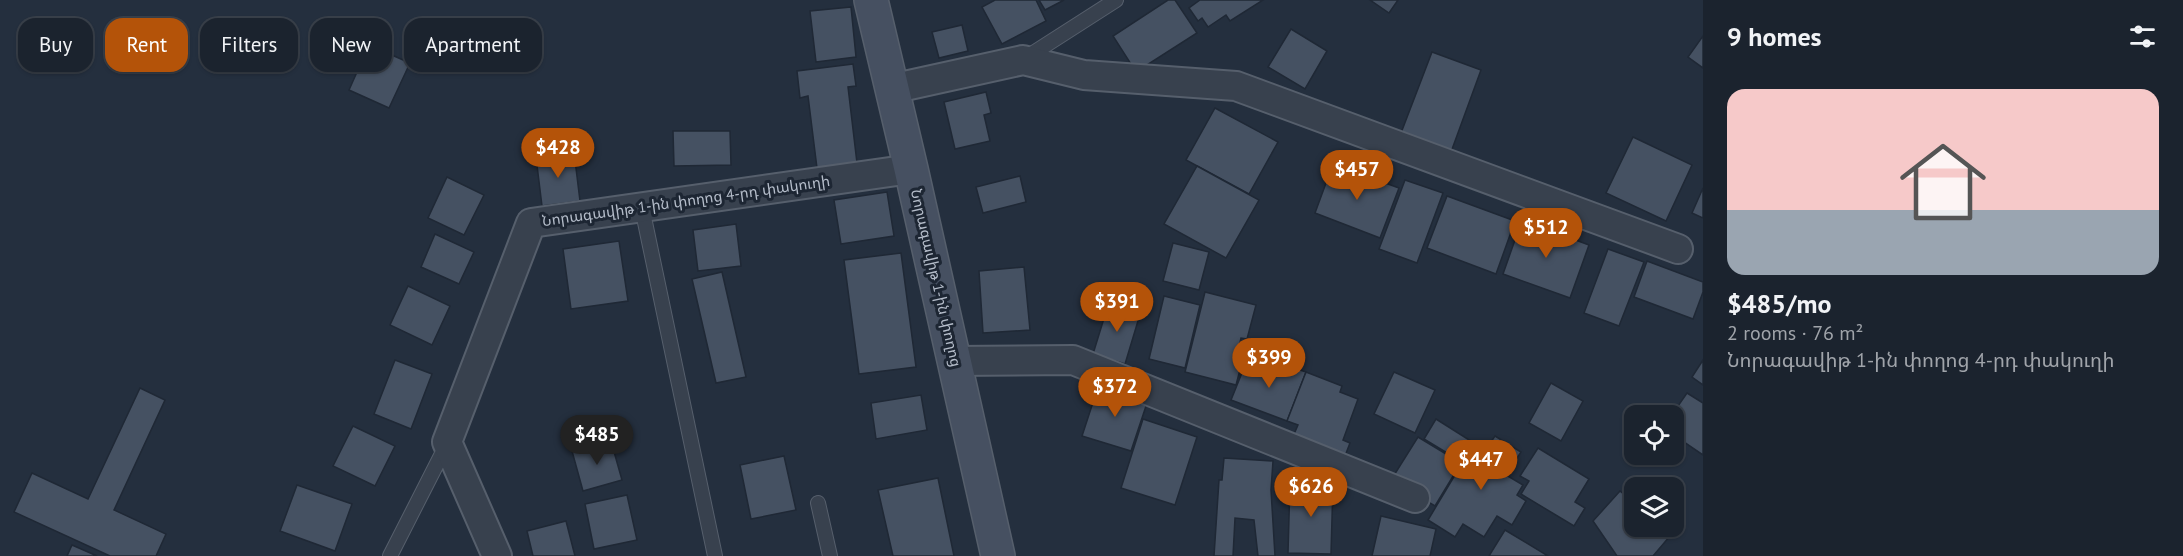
<!DOCTYPE html>
<meta charset="utf-8">
<style>
:root{--surface:#1b232e;--page:#282f3a;--text:#f1f3f6;--muted:#a0a4aa;--line:#39404a;--accent:#b45309}
body{margin:0;font-family:"PT Sans","Noto Sans Armenian",sans-serif;background:var(--page);color:var(--text);height:100vh;display:flex;flex-direction:column;font-size:22px;white-space:nowrap}
*{box-sizing:border-box;margin:0}
p{font-size:20px;color:var(--muted)}
.icon{flex:none;width:33px;height:33px;fill:none;stroke:currentColor;stroke-width:2;stroke-linecap:round;stroke-linejoin:round}
.map{position:relative;flex:1;overflow:hidden}
.details{display:flex;flex-direction:column;background:var(--surface);width:480px}
.details>*{flex:none}
.hud{position:absolute;left:18px;top:18px;width:570px;height:54px;display:flex;gap:12px}
.tools{position:absolute;left:1624px;top:405px;display:grid;gap:12px}
.tools a{display:grid;place-items:center;width:60px;height:60px;border-radius:12px;background:var(--surface);box-shadow:0 2px 4px #0004,0 0 0 2px var(--line);font-size:30px}
.price{position:absolute;translate:-50% -51px;padding:0 14px;border-radius:21px;background:var(--accent);color:#fff;font-size:20px;line-height:39px;filter:drop-shadow(0 2px 3px #0008)}
.price::after{content:'';position:absolute;left:50%;top:36px;width:18px;height:14px;margin-left:-9px;background:inherit;clip-path:polygon(0 0,100% 0,50% 100%)}
.price.active{background:#222;color:#fff}
ul{padding:0;list-style:none}
li{display:grid;align-content:center;gap:12px;height:318px;padding:0 24px}
li+li{border-top:2px solid var(--line)}
li span{display:grid;place-items:center;height:186px;border-radius:18px;color:#555}
li>.icon{margin-inline-start:auto}
span .icon{width:108px;height:108px;fill:#fffc;stroke-width:1}
li b{font-size:26px}
h2{display:flex;justify-content:space-between;align-items:center;height:72px;padding:0 24px;font-size:26px}
.chip{padding:0 21px;border-radius:18px;background:var(--surface);box-shadow:0 2px 4px #0004,0 0 0 2px var(--line);font-size:21px;line-height:54px}
.chip.active{background:var(--accent);color:#fff}
main{display:flex;flex:1;min-height:0}
.map>svg:first-child{display:block}
</style>
<main>
<div class="map">
<svg width="1703" height="556" viewBox="0 0 1703 556">
<rect width="100%" height="100%" fill="#242f3e"/>
<!-- building -->
<g fill="#455162" stroke="#1f2835" stroke-width="1.5">
<path d="M995 0H1036L1046 21 1002 44 982 7Z"/>
<path d="M1039 0H1064L1045 10Z"/>
<path d="M1168 0H1175L1197 33 1136 72 1113 36Z"/>
<path d="M1200 0H1263L1230 21 1226 15 1208 27 1202 18 1198 21 1189 8Z"/>
<path d="M1370 0H1398L1389 13Z"/>
<path d="M851 7 856 57 816 62 810 11Z"/>
<path d="M962 25 968 51 939 58 932 32Z"/>
<path d="M1291 29 1327 51 1305 89 1268 67Z"/>
<path d="M1703 36V68L1688 57Z"/>
<path d="M369 45 410 63 389 108 349 90Z"/>
<path d="M1432 52 1481 70 1451 152 1401 133Z"/>
<path d="M853 64 856 86 848 87 857 163 817 168 808 96 800 98 797 71Z"/>
<path d="M986 92 991 113 984 115 990 141 955 149 944 102Z"/>
<path d="M1215 108 1278 142 1249 194 1186 160Z"/>
<path d="M673 131H730L731 165 674 166Z"/>
<path d="M1633 137 1692 165 1666 221 1606 193Z"/>
<path d="M574 152 580 201 542 206 536 157Z"/>
<path d="M1333 164 1399 188 1380 238 1315 213Z"/>
<path d="M1197 166 1259 200 1226 258 1164 224Z"/>
<path d="M1020 176 1026 202 983 213 976 187Z"/>
<path d="M447 177 484 195 464 235 428 218Z"/>
<path d="M1405 180 1443 193 1417 263 1379 249Z"/>
<path d="M1703 188V218L1692 213Z"/>
<path d="M887 192 894 236 841 244 834 200Z"/>
<path d="M1447 196 1515 221 1496 274 1427 248Z"/>
<path d="M1522 220 1589 245 1570 298 1503 274Z"/>
<path d="M736 224 741 266 698 271 693 230Z"/>
<path d="M435 234 474 252 459 284 421 267Z"/>
<path d="M619 241 628 301 571 309 563 249Z"/>
<path d="M1173 243 1209 252 1199 290 1163 281Z"/>
<path d="M1608 249 1644 262 1619 326 1584 313Z"/>
<path d="M901 253 916 367 859 374 844 260Z"/>
<path d="M1647 261 1703 282V292L1693 319 1634 297Z"/>
<path d="M1024 267 1030 330 983 333 979 271Z"/>
<path d="M722 272 746 377 716 383 692 279Z"/>
<path d="M408 286 450 306 432 345 390 325Z"/>
<path d="M1205 292 1256 305 1247 339 1241 338 1235 364 1241 366 1236 385 1185 372Z"/>
<path d="M1164 296 1200 305 1185 368 1149 359Z"/>
<path d="M1109 302 1141 311 1125 364 1093 354Z"/>
<path d="M1248 358 1286 372 1288 366 1306 372 1287 421 1231 400Z"/>
<path d="M395 360 432 374 411 429 374 414Z"/>
<path d="M1703 360V385L1692 377Z"/>
<path d="M1306 372 1342 386 1340 392 1358 399 1343 440 1350 443 1343 461 1291 441 1298 425 1287 421Z"/>
<path d="M1394 372 1435 390 1415 433 1374 414Z"/>
<path d="M1551 383 1583 401 1561 441 1529 423Z"/>
<path d="M1099 384 1148 400 1131 451 1082 436Z"/>
<path d="M140 388 165 400 114 510 166 534 156 556H110L14 512 32 473 88 499Z"/>
<path d="M1687 393 1703 403V455L1674 435V416H1671Z"/>
<path d="M921 395 927 430 876 439 871 403Z"/>
<path d="M1143 419 1197 437 1175 505 1121 488Z"/>
<path d="M1436 419 1474 443 1462 462 1424 439Z"/>
<path d="M353 426 395 446 375 486 333 466Z"/>
<path d="M1495 436 1521 452 1506 475 1523 485 1517 495 1526 501 1512 525 1497 516 1484 537 1463 524 1455 537 1428 520 1473 445 1484 452Z"/>
<path d="M1418 437 1461 463 1435 506 1391 480Z"/>
<path d="M611 441 622 480 583 491 572 451Z"/>
<path d="M1538 448 1589 479 1575 502 1585 508 1574 526 1521 494 1529 481 1520 476Z"/>
<path d="M784 456 796 510 751 519 740 465Z"/>
<path d="M1224 458 1273 461 1271 490 1275 556H1258L1254 520 1235 518 1233 556H1214L1219 480H1222Z"/>
<path d="M938 478 954 556H893L878 490Z"/>
<path d="M1290 482 1333 483 1331 554 1288 553Z"/>
<path d="M297 485 352 504 335 551 280 531Z"/>
<path d="M1620 491 1635 504V526H1660L1670 536 1653 556H1617L1593 521Z"/>
<path d="M627 495 637 540 594 549 585 504Z"/>
<path d="M1381 516 1436 529 1430 556H1372Z"/>
<path d="M566 521 575 556H533L527 531Z"/>
<path d="M1505 530 1548 556H1489Z"/>
<path d="M72 545 97 556H67Z"/>
</g>
<g fill="none" stroke-linecap="round" stroke-linejoin="round">
<!-- service casing -->
<g stroke="#565f6c" stroke-width="16">
<g id="service">
<path d="M1024 59 1116 0"/>
<path d="M642 208 715 556"/>
<path d="M818 503 830 556"/>
<path d="M390 556 447 444"/>
</g>
</g>
<!-- minor casing -->
<g stroke="#565f6c" stroke-width="32">
<g id="minor">
<path d="M891 89 1023 60 1084 75 1236 86 1678 249"/>
<path d="M954 361 1073 360 1415 498"/>
<path d="M497 556 447 442 531 223 911 169"/>
</g>
</g>
<!-- secondary casing -->
<g stroke="#565f6c" stroke-width="36">
<path id="secondary" d="M871 0 911 169 998 556"/>
</g>
<!-- service -->
<use href="#service" stroke="#38414e" stroke-width="14"/>
<!-- minor -->
<use href="#minor" stroke="#38414e" stroke-width="28"/>
<!-- secondary -->
<use href="#secondary" stroke="#465061" stroke-width="33"/>
</g>
<g text-anchor="middle" stroke-width="6" stroke-linejoin="round" paint-order="stroke">
<!-- street labels -->
<g font-size="15" fill="#b4bcc9" stroke="#1d2633">
<text transform="translate(686 201) rotate(-8)" y="5">Նորագավիթ 1-ին փողոց 4-րդ փակուղի</text>
<text transform="translate(936 278) rotate(77)" y="5">Նորագավիթ 1-ին փողոց</text>
</g>
</g>
</svg>
<div class="tools">
<a><svg class="icon" aria-label="locate" viewBox="0 0 24 24"><circle cx="12" cy="12" r="6"/><path d="M12 2v4M12 18v4M2 12h4M18 12h4"/></svg></a>
<a><svg class="icon" aria-label="layers" viewBox="0 0 24 24"><path d="M12 4l9 5-9 5-9-5zM3 14l9 5 9-5"/></svg></a>
</div>
<b class="price" style="left:558px;top:179px">$428</b>
<b class="price" style="left:1357px;top:201px">$457</b>
<b class="price" style="left:1546px;top:259px">$512</b>
<b class="price" style="left:1117px;top:333px">$391</b>
<b class="price" style="left:1269px;top:389px">$399</b>
<b class="price" style="left:1115px;top:418px">$372</b>
<b class="price active" style="left:597px;top:466px">$485</b>
<b class="price" style="left:1481px;top:491px">$447</b>
<b class="price" style="left:1311px;top:518px">$626</b>
<div class="hud">
<a class="chip">Buy</a>
<a class="chip active">Rent</a>
<a class="chip">Filters</a>
<a class="chip">New</a>
<a class="chip">Apartment</a>
</div>
</div>
<section class="details">
<h2>9 homes<svg class="icon" aria-label="filters" viewBox="0 0 24 24"><path d="M4 7h16M4 17h16"/><circle cx="9" cy="7" r="2"/><circle cx="15" cy="17" r="2"/></svg></h2>
<ul>
<li><span style="background:linear-gradient(#f6c9c9 65%,#9aa5b1 0)"><svg class="icon" aria-label="home" viewBox="0 0 24 24"><path d="M3 11l9-7 9 7M6 9v11h12V9"/></svg></span><div><b>$485/mo</b><p>2 rooms · 76 m²</p><p>Նորագավիթ 1-ին փողոց 4-րդ փակուղի</p></div></li>
</ul>
</section>
</main>
